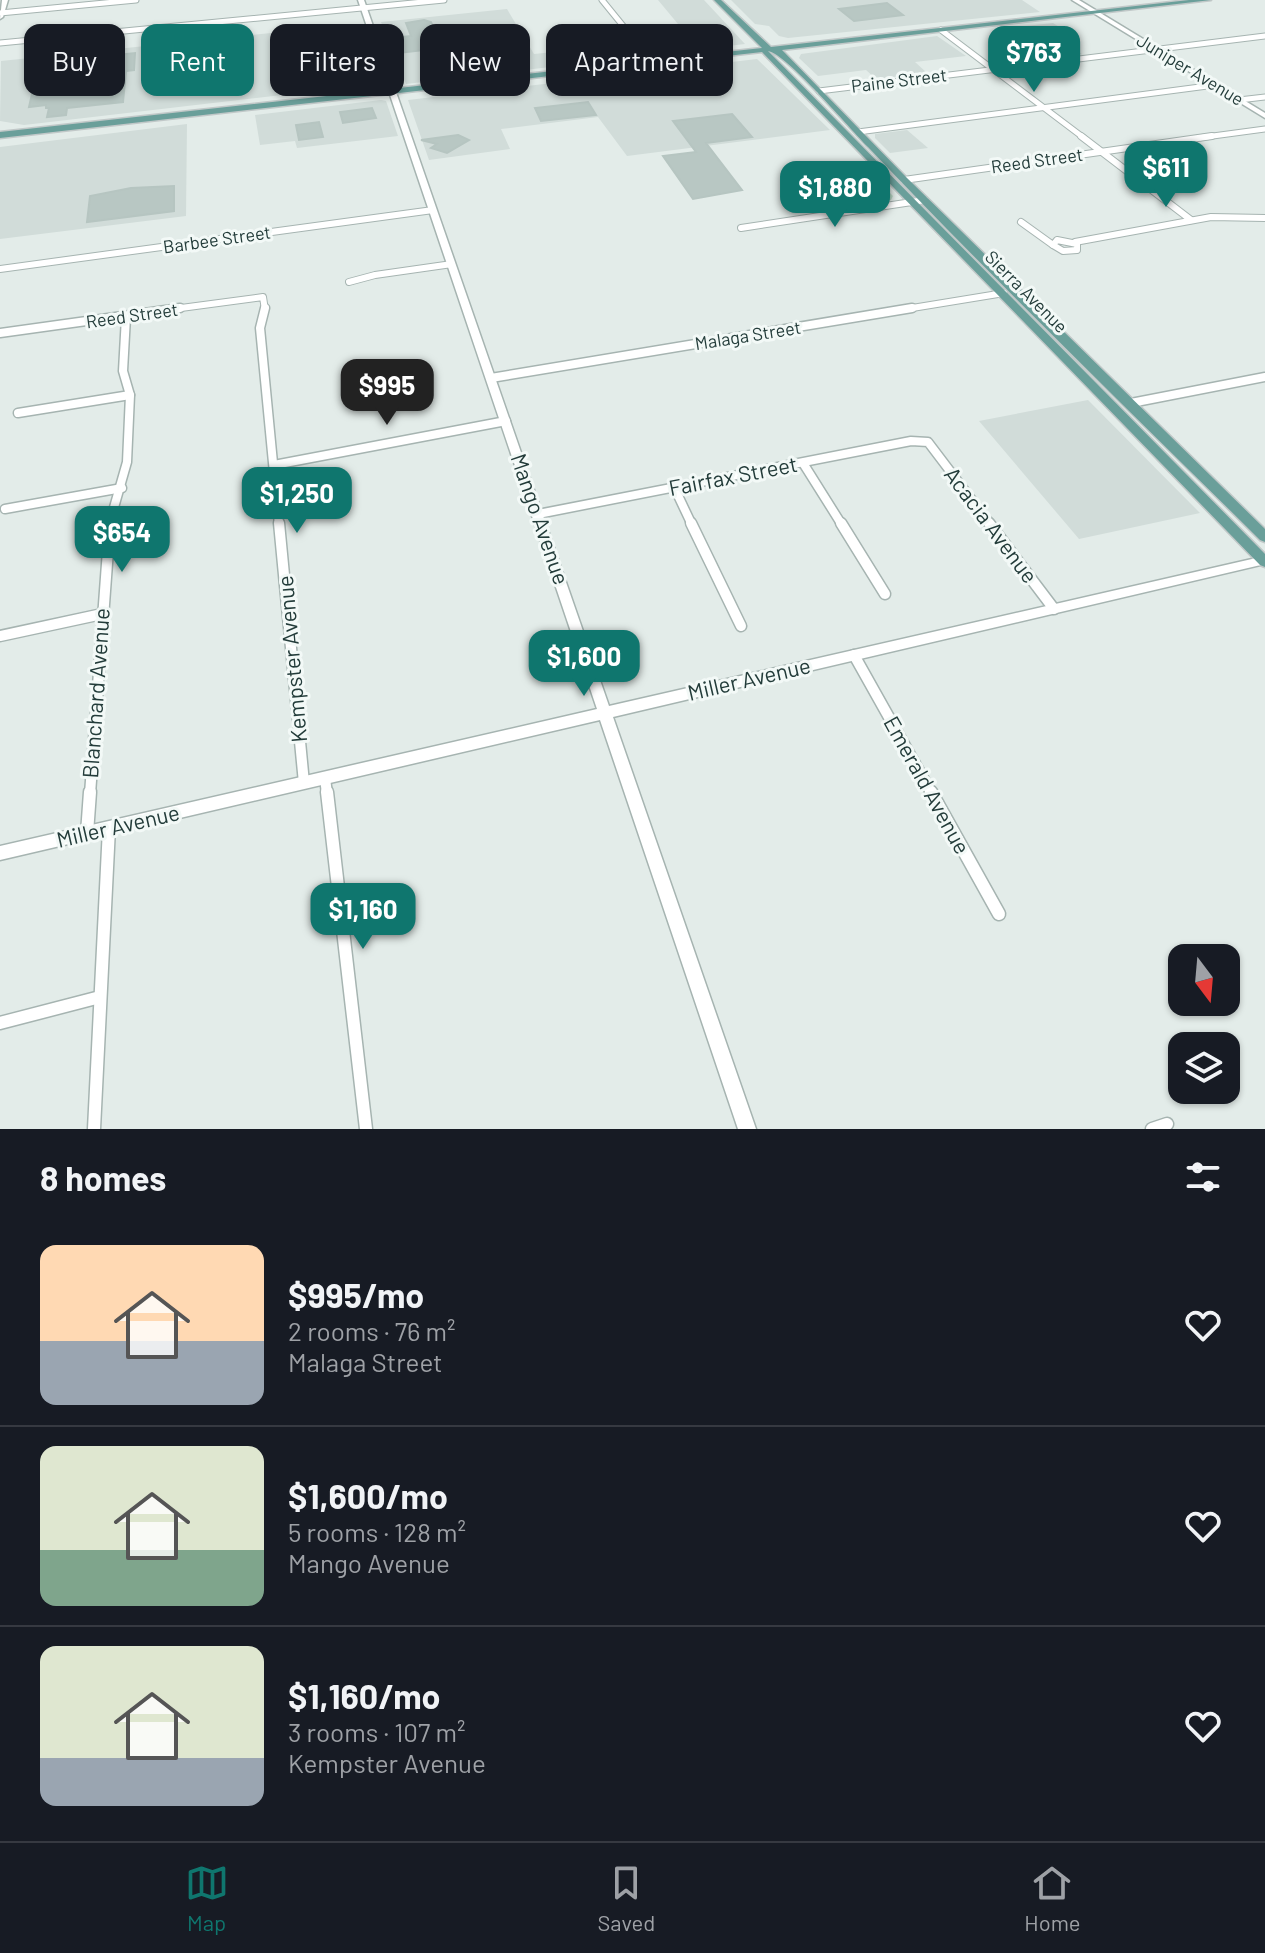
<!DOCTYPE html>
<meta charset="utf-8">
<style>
:root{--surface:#171b24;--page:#20242c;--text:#f1f3f6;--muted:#9ea1a6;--line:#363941;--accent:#0f766e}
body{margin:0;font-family:Barlow,sans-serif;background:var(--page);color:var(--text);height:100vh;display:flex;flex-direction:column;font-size:30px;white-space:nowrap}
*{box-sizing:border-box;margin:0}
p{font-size:26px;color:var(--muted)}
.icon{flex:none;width:44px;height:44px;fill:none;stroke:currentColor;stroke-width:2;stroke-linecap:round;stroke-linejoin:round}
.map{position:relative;height:1129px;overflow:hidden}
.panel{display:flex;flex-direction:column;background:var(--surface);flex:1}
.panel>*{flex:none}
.hud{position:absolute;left:24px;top:24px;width:800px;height:72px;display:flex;gap:16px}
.needle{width:52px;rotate:164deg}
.tools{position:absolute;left:1168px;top:944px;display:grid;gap:16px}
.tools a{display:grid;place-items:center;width:72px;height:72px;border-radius:16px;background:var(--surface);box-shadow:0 2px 6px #0004;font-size:40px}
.price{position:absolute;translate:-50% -68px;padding:0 18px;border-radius:16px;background:var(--accent);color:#fff;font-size:26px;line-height:52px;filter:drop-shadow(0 2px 4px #0008)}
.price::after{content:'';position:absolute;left:50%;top:48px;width:24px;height:18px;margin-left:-12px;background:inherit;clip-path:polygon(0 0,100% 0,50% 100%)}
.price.selected{background:#222;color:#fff}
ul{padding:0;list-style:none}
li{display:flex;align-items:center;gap:24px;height:200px;padding:0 40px}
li+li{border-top:2px solid var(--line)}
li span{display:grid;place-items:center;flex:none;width:224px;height:160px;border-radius:16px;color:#555}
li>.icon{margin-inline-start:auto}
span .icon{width:96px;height:96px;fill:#fffc;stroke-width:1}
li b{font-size:34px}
h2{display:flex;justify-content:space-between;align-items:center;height:96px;padding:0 40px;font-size:34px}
.pill{padding:0 28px;border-radius:16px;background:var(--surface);box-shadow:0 2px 6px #0004;font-size:28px;line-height:72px}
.pill.selected{background:var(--accent);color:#fff}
.menu{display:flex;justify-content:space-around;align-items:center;height:112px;border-top:2px solid var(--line);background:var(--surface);font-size:22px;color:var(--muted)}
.menu a{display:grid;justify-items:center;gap:4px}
.menu .selected{color:var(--accent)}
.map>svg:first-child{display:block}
</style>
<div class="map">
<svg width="1265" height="1129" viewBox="0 0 1265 1129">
<rect width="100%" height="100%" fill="#e3ece9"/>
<!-- built -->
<g fill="#d1dcd9">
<path d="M658 0H704L745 44 406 84 381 22 507 9 534 54 573 50 565 36 678 24Z"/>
<path d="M731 0H1022L1040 12 788 38 779 36 769 26 755 24Z"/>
<path d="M1053 23 1074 36 1059 39 1082 54 1065 56 1042 41 1026 42 1006 28Z"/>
<path d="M357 24 376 79 369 85 24 125 0 121 1 61Z"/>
<path d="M937 36 966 56 915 62 927 73 876 79 866 70 818 76 799 58 801 54Z"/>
<path d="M757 59 830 130 627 156 598 117 501 129 510 149 429 160 408 100Z"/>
<path d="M381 100 386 101 398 136 297 148 295 141 260 145 255 115Z"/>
<path d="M187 124 186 216 0 239V147Z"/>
<path d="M907 130 928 148 890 153 875 138V134Z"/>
<path d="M1088 400 1200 513 1079 539 979 421Z"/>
</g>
<!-- green -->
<path fill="#bddcca" d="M876 179 893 196 891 200 863 204 844 183Z"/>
<!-- building -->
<g fill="#b8c7c3" stroke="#b6c5c1" stroke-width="2">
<path d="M887 3 903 15 854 21 839 9Z"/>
<path d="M424 20 431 22 436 34 443 33 450 47 399 53 393 38 411 36 406 23Z"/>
<path d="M135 53 134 70 126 71 123 102 67 108 66 115 47 117 49 108H46V105L29 107 39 63Z"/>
<path d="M588 102 596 115 541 121 535 108Z"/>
<path d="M372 108 376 118 343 123 340 112Z"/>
<path d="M732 114 752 137 706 143 742 190 693 199 663 156 696 152 673 121Z"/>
<path d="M319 122 323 137 299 140 296 125Z"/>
<path d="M458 135 469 140 447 153 431 148 437 144 421 140Z"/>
<path d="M174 186V211L87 222 90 196 131 188Z"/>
</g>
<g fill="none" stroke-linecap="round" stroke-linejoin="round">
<!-- minor-far4 casing -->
<g stroke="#a6b4b1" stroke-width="7">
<g id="minor-far4">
<path d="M602 0 624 27"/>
<path d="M0 13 136 0"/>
<path d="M941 30 1084 138"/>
<path d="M0 43 444 0"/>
<path d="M819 91 1265 36"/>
<path d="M1239 100 1265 97"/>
<path d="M858 132 1215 85"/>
<path d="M1198 138 1265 129"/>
</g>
</g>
<!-- minor-far3 casing -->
<g stroke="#a6b4b1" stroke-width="8">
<g id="minor-far3">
<path d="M1081 136 1191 220"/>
<path d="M904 180 1212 136"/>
<path d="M1021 222 1053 245"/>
<path d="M741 228 925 200"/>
<path d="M1057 240 1077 244V250L1063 251 1053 245Z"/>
<path d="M1075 242 1211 217 1265 218"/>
<path d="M0 269 433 210"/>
<path d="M349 282 375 275 452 264"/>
<path d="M166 310 263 297 265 310"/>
<path d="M900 310 1004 293"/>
</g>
</g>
<!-- minor-far2 casing -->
<g stroke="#a6b4b1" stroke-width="11">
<g id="minor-far2">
<path d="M265 308 260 328 279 525"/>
<path d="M0 333 180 308"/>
<path d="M491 378 912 308"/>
<path d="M1131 403 1265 377"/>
<path d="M18 413 130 395"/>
<path d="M803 463 842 525"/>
<path d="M274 465 506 421"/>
<path d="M674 487 692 525"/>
<path d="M5 509 122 488"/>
<path d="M538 514 911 441 928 442 991 525"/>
<path d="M109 525 127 462 130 395 123 371 126 317"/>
</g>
</g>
<!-- minor-far1 casing -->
<g stroke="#a6b4b1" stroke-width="13">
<g id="minor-far1">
<path d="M279 523 304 783"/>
<path d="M691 523 741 626"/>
<path d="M841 523 885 594"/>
<path d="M989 523 1054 609"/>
<path d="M0 636 102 614"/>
<path d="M854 655 932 794"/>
<path d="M325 778 327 794"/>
<path d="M90 794 110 523"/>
</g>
</g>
<!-- minor casing -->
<g stroke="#a6b4b1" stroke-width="15">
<g id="minor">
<path d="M327 792 366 1129"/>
<path d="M931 792 999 914"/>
<path d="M87 833 90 792"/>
<path d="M0 1023 100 997"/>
<path d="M94 1129 109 828"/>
<path d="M1152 1129 1167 1124"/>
</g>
</g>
<!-- tertiary casing -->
<g stroke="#a6b4b1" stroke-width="3">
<g id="tertiary">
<path d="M2 0H8L3 17 0 19Z"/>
<path d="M358 0H364L609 706 1265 556V564L613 717 756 1129H738L600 720 0 860V846L597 709Z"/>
<path d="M1072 0H1079L1265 113V118Z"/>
</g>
</g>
<!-- primary casing -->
<g stroke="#c1c8c8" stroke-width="3">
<path id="primary" d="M714 0H721L771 47 1189 0H1211L782 50 907 178 1265 529V542L1260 540C1129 410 995 281 868 147 851 130 786 53 768 51L1265 554V567L1260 565 762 52 0 138V132L762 48Z"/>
</g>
<!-- minor-far4 -->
<use href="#minor-far4" stroke="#fff" stroke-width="5"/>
<!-- minor-far3 -->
<use href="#minor-far3" stroke="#fff" stroke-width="6"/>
<!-- minor-far2 -->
<use href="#minor-far2" stroke="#fff" stroke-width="8"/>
<!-- minor-far1 -->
<use href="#minor-far1" stroke="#fff" stroke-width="10"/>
<!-- minor -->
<use href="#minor" stroke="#fff" stroke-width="12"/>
<!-- tertiary -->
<use href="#tertiary" fill="#fff" fill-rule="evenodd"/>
<!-- primary -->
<use href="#primary" fill="#6a9f9a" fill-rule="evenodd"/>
</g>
<g text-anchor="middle" stroke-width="6" stroke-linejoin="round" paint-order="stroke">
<!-- far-street labels -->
<g font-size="18" fill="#233c3a" stroke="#f3f9f7">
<text transform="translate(1190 70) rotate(31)" y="6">Juniper Avenue</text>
<text transform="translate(899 81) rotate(-7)" y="6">Paine Street</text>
<text transform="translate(1037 161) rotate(-8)" y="6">Reed Street</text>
<text transform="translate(217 240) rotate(-8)" y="6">Barbee Street</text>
<text transform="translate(1026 292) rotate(45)" y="6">Sierra Avenue</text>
<text transform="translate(132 316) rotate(-8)" y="6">Reed Street</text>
<text transform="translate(748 336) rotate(-9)" y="6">Malaga Street</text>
</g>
<!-- street labels -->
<g font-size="22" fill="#233c3a" stroke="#f3f9f7">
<text transform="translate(733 476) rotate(-11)" y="8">Fairfax Street</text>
<text transform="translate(540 519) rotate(71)" y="8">Mango Avenue</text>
<text transform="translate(991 525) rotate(53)" y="8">Acacia Avenue</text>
<text transform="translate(292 659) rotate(-95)" y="8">Kempster Avenue</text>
<text transform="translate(749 679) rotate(-13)" y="8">Miller Avenue</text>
<text transform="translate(96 693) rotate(-86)" y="8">Blanchard Avenue</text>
<text transform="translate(927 785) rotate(61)" y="8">Emerald Avenue</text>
<text transform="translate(118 826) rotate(-13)" y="8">Miller Avenue</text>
</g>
</g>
</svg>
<div class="tools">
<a><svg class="needle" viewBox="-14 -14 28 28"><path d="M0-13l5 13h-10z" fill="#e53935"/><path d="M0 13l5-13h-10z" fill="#9ea1a6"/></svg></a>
<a><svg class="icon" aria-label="layers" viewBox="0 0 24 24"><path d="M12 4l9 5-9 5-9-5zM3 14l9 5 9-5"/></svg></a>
</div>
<b class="price" style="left:1034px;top:94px">$763</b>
<b class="price" style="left:1166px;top:209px">$611</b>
<b class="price" style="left:835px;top:229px">$1,880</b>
<b class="price selected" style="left:387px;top:427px">$995</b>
<b class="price" style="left:297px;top:535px">$1,250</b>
<b class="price" style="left:122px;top:574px">$654</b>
<b class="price" style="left:584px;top:698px">$1,600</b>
<b class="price" style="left:363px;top:951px">$1,160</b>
<div class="hud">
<a class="pill">Buy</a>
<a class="pill selected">Rent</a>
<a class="pill">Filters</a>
<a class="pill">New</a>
<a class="pill">Apartment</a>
</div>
</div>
<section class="panel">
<h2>8 homes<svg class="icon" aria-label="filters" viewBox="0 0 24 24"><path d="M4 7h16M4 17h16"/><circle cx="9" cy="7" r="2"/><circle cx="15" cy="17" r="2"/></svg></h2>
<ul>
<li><span style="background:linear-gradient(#ffd9b3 60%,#9aa5b1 0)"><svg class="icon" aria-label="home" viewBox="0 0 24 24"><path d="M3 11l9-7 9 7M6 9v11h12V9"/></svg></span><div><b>$995/mo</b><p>2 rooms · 76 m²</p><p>Malaga Street</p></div><svg class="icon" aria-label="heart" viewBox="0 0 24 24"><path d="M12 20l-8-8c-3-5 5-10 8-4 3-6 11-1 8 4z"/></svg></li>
<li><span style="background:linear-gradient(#dfe7d0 65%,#7fa58c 0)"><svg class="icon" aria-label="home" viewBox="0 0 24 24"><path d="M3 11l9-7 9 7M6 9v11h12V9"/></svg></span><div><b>$1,600/mo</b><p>5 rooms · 128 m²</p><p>Mango Avenue</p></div><svg class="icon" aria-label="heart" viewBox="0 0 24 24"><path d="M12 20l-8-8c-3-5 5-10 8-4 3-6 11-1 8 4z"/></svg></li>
<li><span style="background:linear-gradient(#dfe7d0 70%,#9aa5b1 0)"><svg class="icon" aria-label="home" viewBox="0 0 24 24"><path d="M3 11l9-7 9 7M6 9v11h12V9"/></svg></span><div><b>$1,160/mo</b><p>3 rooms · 107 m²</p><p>Kempster Avenue</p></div><svg class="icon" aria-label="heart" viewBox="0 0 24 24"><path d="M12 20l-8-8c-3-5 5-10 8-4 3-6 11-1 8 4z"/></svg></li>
</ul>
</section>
<nav class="menu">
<a class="selected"><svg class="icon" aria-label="map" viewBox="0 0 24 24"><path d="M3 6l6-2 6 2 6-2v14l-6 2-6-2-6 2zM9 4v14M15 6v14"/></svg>Map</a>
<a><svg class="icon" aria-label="saved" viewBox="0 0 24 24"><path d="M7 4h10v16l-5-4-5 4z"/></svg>Saved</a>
<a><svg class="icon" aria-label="home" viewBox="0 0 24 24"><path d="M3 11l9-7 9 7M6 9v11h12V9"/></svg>Home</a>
</nav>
